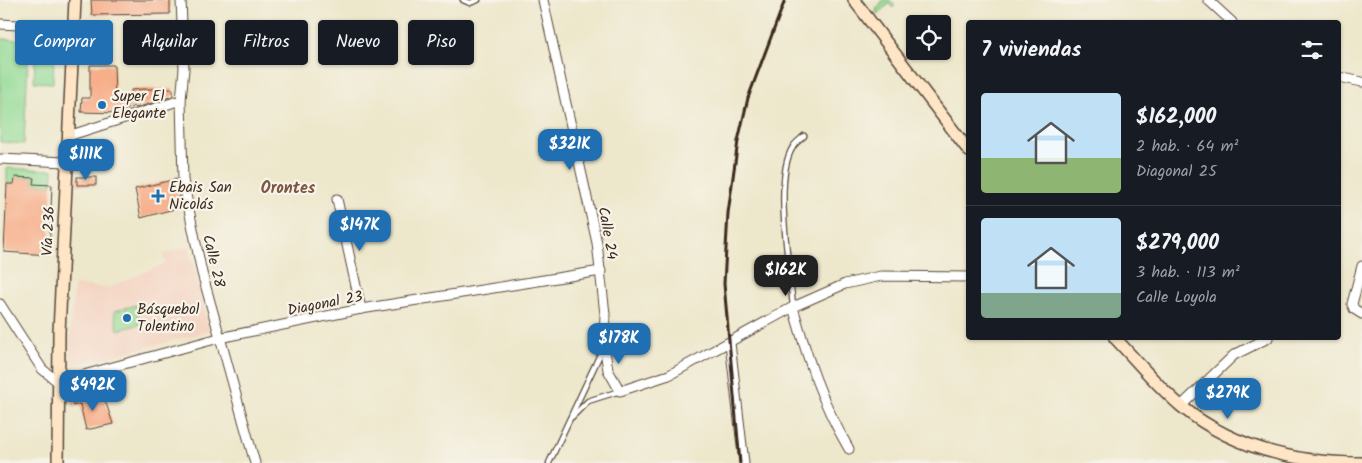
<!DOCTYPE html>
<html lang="es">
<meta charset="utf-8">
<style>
:root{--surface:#171b24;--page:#20242c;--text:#f1f3f6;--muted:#9ea1a6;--line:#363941;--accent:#1f6fb2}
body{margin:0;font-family:Kalam,sans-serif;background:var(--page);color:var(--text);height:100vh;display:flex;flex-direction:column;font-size:19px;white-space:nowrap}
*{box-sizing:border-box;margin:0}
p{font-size:16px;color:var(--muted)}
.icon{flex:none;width:28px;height:28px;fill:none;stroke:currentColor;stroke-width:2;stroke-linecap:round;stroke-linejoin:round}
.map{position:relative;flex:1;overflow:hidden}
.sheet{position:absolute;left:966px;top:20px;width:375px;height:320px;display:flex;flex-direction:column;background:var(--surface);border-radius:5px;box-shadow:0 1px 4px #0004}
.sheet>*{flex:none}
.guide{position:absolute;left:15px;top:20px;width:475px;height:45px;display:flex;gap:10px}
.buttons{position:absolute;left:906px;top:15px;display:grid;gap:10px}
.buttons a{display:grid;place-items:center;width:45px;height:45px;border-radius:5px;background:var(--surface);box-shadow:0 1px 4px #0004;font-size:25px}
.price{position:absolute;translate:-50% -42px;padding:0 11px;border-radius:10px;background:var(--accent);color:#fff;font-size:16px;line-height:32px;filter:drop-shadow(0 1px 2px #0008)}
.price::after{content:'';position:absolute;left:50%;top:30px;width:15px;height:11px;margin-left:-8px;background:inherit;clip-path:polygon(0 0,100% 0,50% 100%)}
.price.current{background:#222;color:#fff}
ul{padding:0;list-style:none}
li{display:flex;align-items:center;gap:15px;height:125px;padding:0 15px}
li+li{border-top:1px solid var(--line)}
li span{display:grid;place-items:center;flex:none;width:140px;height:100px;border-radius:5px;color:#555}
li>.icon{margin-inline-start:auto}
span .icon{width:60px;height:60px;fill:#fffc;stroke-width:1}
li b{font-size:21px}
h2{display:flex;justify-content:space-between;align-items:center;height:60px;padding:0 15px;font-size:21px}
.chip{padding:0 18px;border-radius:5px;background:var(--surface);box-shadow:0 1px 4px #0004;font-size:18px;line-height:45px}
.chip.current{background:var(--accent);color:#fff}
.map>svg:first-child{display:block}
</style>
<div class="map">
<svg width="1362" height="463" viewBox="0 0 1362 463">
<rect width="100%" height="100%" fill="#f7f3e8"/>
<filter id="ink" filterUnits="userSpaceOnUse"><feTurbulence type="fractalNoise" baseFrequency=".02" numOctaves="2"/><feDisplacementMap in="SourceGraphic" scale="10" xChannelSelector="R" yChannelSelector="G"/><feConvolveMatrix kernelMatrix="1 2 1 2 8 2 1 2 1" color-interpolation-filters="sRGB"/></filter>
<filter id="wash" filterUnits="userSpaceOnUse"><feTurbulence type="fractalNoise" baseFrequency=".0096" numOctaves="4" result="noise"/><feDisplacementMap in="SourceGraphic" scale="20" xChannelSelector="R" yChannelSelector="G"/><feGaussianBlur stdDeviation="1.12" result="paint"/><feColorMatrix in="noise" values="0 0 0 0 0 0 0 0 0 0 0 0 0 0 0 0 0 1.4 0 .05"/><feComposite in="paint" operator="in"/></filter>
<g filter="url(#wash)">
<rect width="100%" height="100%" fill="#ede7cb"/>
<!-- built -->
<path fill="#f4d3c1" d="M189 246 210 331 68 367 74 285 108 288 166 263 163 255Z"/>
<!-- green -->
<g fill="#92da94" stroke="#668259">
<path d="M883 0H890L894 5 893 8 889 4 877 14 876 10Z"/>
<path d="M36 34 55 35 53 83 34 82Z"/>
<path d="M0 39 29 40 24 144 0 142Z"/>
<path d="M7 168 53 170 52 185 33 184 34 178 15 177 14 184H7Z"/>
<path d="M136 305 141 324 118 330 114 311Z"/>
</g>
<g id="blocks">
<!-- building -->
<g fill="#f7aa84">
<path d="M91 0H170V14L92 15Z"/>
<path d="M90 65H114L115 98 131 99V90L143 89H173V96L136 108 134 106 120 113 81 112 82 98H90Z"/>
<path d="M15 177 34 178 33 184 52 185 49 255 4 252 7 184H14Z"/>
<rect x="77" y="177" width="19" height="8"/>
<path d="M176 179 181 207 141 218 135 189Z"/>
<path d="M89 394 92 402 105 400 113 424 86 430 80 404 73 406 72 397Z"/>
</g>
</g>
</g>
<g filter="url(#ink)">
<use href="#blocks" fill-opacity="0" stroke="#564638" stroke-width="1"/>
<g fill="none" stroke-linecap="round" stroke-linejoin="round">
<!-- lane casing -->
<g stroke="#564638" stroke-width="7">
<g id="lane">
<path d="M463 0 470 3 478 0"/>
<path d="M793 307C790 269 773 177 793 147 795 143 800 140 804 136"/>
<path d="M572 417 588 401 620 391"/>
<path d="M549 463 603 348"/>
</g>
</g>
<!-- street casing -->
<g stroke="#564638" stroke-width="11">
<g id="street">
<path d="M181 0 184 69 181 100 183 180 202 273 255 463"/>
<path d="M543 0 597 243 605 314 604 344 608 370 620 391 669 375 793 307 845 284 881 276 969 277"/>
<path d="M1208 0 1232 22"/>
<path d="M0 24 73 28"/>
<path d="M1339 77 1362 82"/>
<path d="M68 136 181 100"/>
<path d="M0 159 66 162"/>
<path d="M337 199 361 309"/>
<path d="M1362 266 1352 304 1354 309 1362 314"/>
<path d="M0 304 42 369 58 382 219 338 361 309 601 271"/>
<path d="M793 307C808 360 821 401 849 449"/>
<path d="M730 343 744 463"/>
<path d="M1181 406 1234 355 1268 338"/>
</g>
</g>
<!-- secondary casing -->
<g stroke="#564638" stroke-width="14">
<g id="secondary">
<path d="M854 0 969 151"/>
<path d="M1115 338C1136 360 1157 386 1181 406 1232 448 1297 463 1362 463"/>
<path d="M58 463 59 332 75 0"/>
</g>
</g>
<!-- lane -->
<use href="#lane" stroke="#fff" stroke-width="4.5"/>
<!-- street -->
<use href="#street" stroke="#fff" stroke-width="9"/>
<!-- secondary -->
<use href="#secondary" stroke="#fee5c5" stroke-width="11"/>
<!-- rail -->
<path stroke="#3b2a1e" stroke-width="3" d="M740 463 724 284 728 213 738 141 748 98 785 0"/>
</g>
</g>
<!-- markers -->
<g fill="#1f6fb2" stroke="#f7f3e8" stroke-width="2">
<circle cx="102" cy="105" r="5"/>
<path d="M155.5 188.5h5v5h5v5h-5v5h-5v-5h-5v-5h5z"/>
<circle cx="127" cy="318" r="5"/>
</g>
<g text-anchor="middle" stroke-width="4.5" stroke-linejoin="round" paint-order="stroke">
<!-- poi labels -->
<g font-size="15" fill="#3b2a1e" stroke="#f7f3e8" text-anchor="start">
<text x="112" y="101">Super El<tspan x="112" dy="17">Elegante</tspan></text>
<text x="169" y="192">Ebais San<tspan x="169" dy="17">Nicolás</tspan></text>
<text x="137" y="314">Básquebol<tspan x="137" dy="17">Tolentino</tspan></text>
</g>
<!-- street labels -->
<g font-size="15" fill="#3b2a1e" stroke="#f7f3e8">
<text transform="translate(48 231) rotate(-87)" y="5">Vía 236</text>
<text transform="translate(608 233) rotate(80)" y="5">Calle 24</text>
<text transform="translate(214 261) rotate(77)" y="5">Calle 28</text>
<text transform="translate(325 303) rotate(-11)" y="5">Diagonal 23</text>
</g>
<!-- neighbourhood labels -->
<g font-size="16" font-weight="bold" fill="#7d5742" stroke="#f7f3e8">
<text x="288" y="193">Orontes</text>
</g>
</g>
</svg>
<div class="buttons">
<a><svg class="icon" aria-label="locate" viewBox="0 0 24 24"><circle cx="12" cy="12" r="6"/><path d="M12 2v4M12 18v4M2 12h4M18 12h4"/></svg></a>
</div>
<b class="price" style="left:570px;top:171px">$321K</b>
<b class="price" style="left:86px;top:181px">$111K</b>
<b class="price" style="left:360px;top:252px">$147K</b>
<b class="price current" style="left:786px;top:297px">$162K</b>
<b class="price" style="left:619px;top:365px">$178K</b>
<b class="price" style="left:93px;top:412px">$492K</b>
<b class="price" style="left:1228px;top:420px">$279K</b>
<div class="guide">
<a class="chip current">Comprar</a>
<a class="chip">Alquilar</a>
<a class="chip">Filtros</a>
<a class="chip">Nuevo</a>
<a class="chip">Piso</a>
</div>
<section class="sheet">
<h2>7 viviendas<svg class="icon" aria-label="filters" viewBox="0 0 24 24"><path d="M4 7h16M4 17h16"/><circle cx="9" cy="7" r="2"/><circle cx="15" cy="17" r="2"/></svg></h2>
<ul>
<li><span style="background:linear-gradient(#bfe0f5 65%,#8fb573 0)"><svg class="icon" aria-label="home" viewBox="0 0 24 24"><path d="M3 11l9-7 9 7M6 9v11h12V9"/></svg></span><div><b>$162,000</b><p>2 hab. · 64 m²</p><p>Diagonal 25</p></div></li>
<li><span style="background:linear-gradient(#bfe0f5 75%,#7fa58c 0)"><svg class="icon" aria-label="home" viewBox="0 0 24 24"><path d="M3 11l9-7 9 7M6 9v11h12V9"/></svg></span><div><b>$279,000</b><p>3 hab. · 113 m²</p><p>Calle Loyola</p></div></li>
</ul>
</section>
</div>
